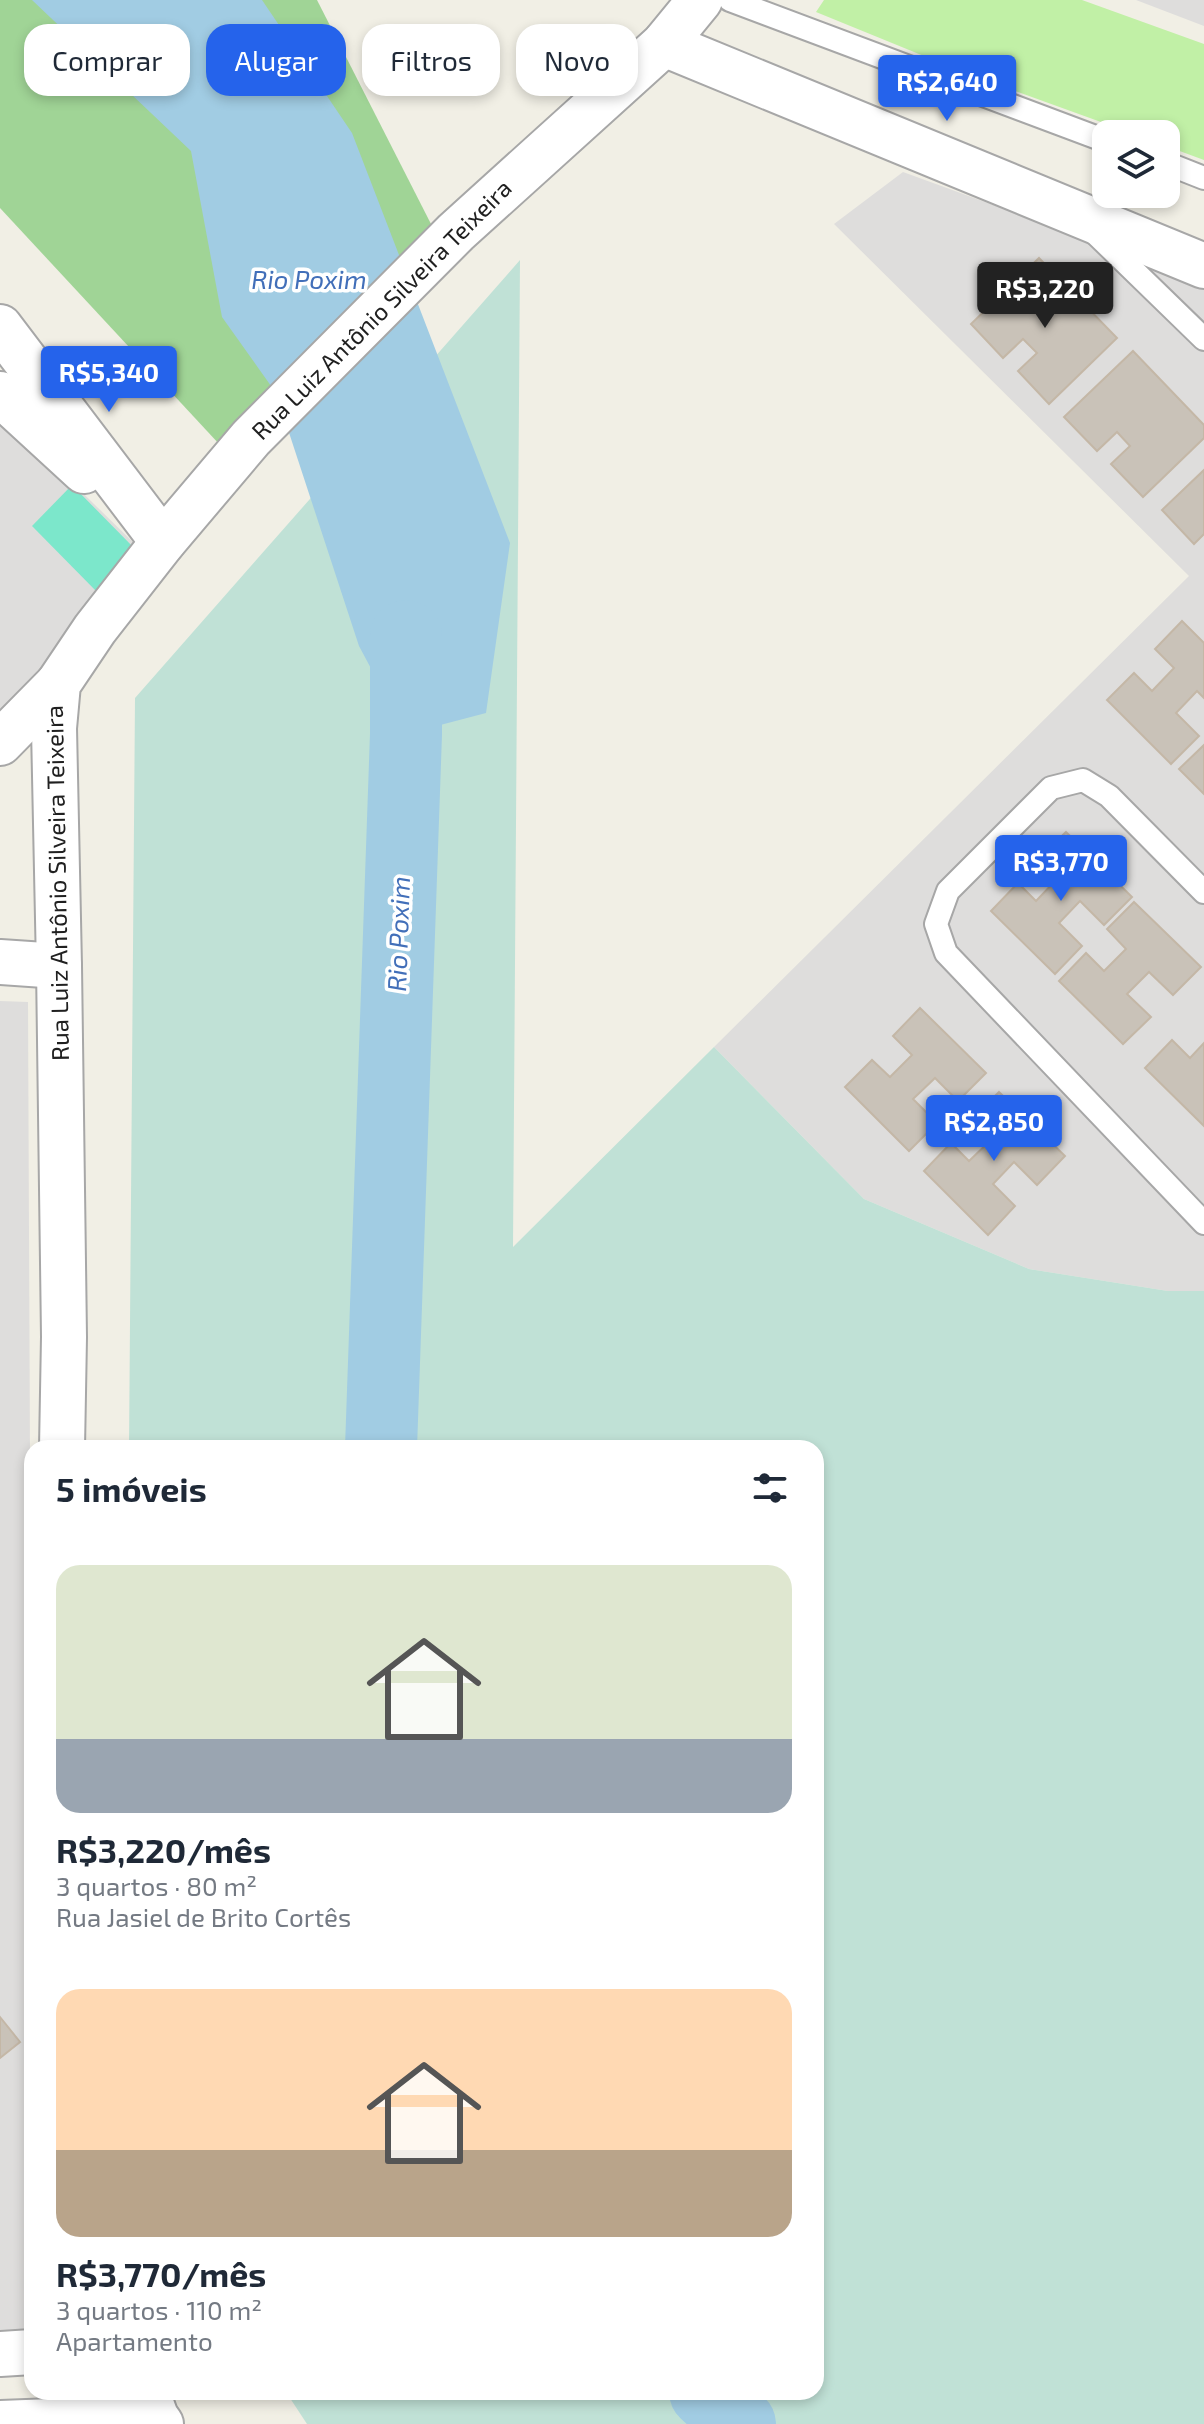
<!DOCTYPE html>
<html lang="pt">
<meta charset="utf-8">
<style>
:root{--surface:#fff;--page:#f2f2f3;--text:#1f2937;--muted:#747a83;--accent:#2563eb}
body{margin:0;font-family:"Exo 2",sans-serif;background:var(--page);color:var(--text);height:100vh;display:flex;flex-direction:column;font-size:30px;white-space:nowrap}
*{box-sizing:border-box;margin:0}
p{font-size:26px;color:var(--muted)}
.icon{flex:none;width:44px;height:44px;fill:none;stroke:currentColor;stroke-width:2;stroke-linecap:round;stroke-linejoin:round}
.map{position:relative;flex:1;overflow:hidden}
.details{position:absolute;left:24px;top:1440px;width:800px;height:960px;display:flex;flex-direction:column;background:var(--surface);border-radius:24px;box-shadow:0 4px 12px #0003}
.details>*{flex:none}
.banner{position:absolute;left:24px;top:24px;width:800px;height:72px;display:flex;gap:16px}
.tools{position:absolute;left:1092px;top:120px;display:grid;gap:16px}
.tools a{display:grid;place-items:center;width:88px;height:88px;border-radius:16px;background:var(--surface);box-shadow:0 4px 12px #0003;font-size:40px}
.price{position:absolute;translate:-50% -68px;padding:0 18px;border-radius:8px;background:var(--accent);color:#fff;font-size:26px;line-height:52px;filter:drop-shadow(0 2px 4px #0008)}
.price::after{content:'';position:absolute;left:50%;top:48px;width:24px;height:18px;margin-left:-12px;background:inherit;clip-path:polygon(0 0,100% 0,50% 100%)}
.price.on{background:#222;color:#fff}
ul{padding:0;list-style:none}
li{display:grid;align-content:center;gap:16px;height:424px;padding:0 32px}
li span{display:grid;place-items:center;height:248px;border-radius:24px;color:#555}
li>.icon{margin-inline-start:auto}
span .icon{width:144px;height:144px;fill:#fffc;stroke-width:1}
li b{font-size:34px}
h2{display:flex;justify-content:space-between;align-items:center;height:96px;padding:0 32px;font-size:34px}
.chip{padding:0 28px;border-radius:24px;background:var(--surface);box-shadow:0 4px 12px #0003;font-size:28px;line-height:72px}
.chip.on{background:var(--accent);color:#fff}
.map>svg:first-child{display:block}
</style>
<div class="map">
<svg width="1204" height="2424" viewBox="0 0 1204 2424">
<rect width="100%" height="100%" fill="#f1efe5"/>
<!-- residential -->
<g fill="#dedddc">
<path d="M1136 0H1204V26Z"/>
<path d="M903 172 1204 282V1291H1168L1029 1269 864 1199 714 1047 1189 576 834 224Z"/>
<path d="M0 412 143 552 45 673 0 716Z"/>
<path d="M0 1001 28 1002 32 1917V2332L0 2333Z"/>
</g>
<!-- grass -->
<path fill="#c1f0a6" d="M824 0H1082L1204 44V160L1166 146V134H1134L968 74 816 12Z"/>
<!-- forest -->
<path fill="#a0d496" d="M0 0H317L431 224 233 459 0 208Z"/>
<!-- wetland -->
<path fill="#c0e1d6" d="M520 260 513 1247 714 1047 864 1199 1029 1269 1168 1291H1204V2424H307L286 2392H816V1448H129L135 698Z"/>
<!-- pitch -->
<path fill="#7ce7cb" d="M72 485 139 553 98 593 32 526Z"/>
<!-- water -->
<path fill="#a1cce3" d="M32 0H262L352 133 510 543 486 713 406 734 359 646 276 393 222 317 191 151Z"/>
<g fill="none" stroke-linecap="round" stroke-linejoin="round">
<!-- river -->
<g stroke="#a1cce3" stroke-width="72">
<path d="M381 1448 406 734V636"/>
<path d="M705 2392 740 2424"/>
</g>
</g>
<!-- building -->
<g fill="#c9c2b8" stroke="#c4b7a6" stroke-width="2">
<path d="M1039 258 1117 338 1049 404 1018 371 1037 353 1023 339 1003 358 971 324Z"/>
<path d="M1133 351 1204 425V438L1143 497 1111 464 1130 446 1117 432 1097 451 1064 417Z"/>
<path d="M1204 470V534L1194 544 1162 510Z"/>
<path d="M1182 621 1204 643V698L1197 691 1176 713 1199 736 1171 764 1107 700 1134 673 1152 691 1174 668 1155 649Z"/>
<path d="M1204 745V794L1179 769Z"/>
<path d="M1066 832 1132 897 1104 925 1080 901 1059 923 1082 946 1055 974 991 911 1018 883 1036 901 1058 878 1038 859Z"/>
<path d="M1134 902 1201 967 1173 995 1149 972 1127 994 1151 1017 1123 1044 1059 981 1086 953 1104 971 1126 949 1107 929Z"/>
<path d="M920 1008 986 1073 958 1101 935 1078 913 1099 937 1123 909 1151 845 1087 872 1060 890 1077 912 1055 893 1036Z"/>
<path d="M1172 1040 1190 1058 1204 1043V1126L1145 1068Z"/>
<path d="M999 1092 1065 1156 1037 1185 1014 1162 993 1184 1015 1206 988 1235 924 1171 951 1143 969 1161 992 1139 972 1119Z"/>
<path d="M0 2017 20 2042 0 2058Z"/>
</g>
<g fill="none" stroke-linecap="round" stroke-linejoin="round">
<!-- service casing -->
<g stroke="#a7a7a7" stroke-width="26">
<g id="service">
<path d="M730 0 1106 141"/>
<path d="M1166 163 1204 178"/>
<path d="M1096 234 1204 339"/>
<path d="M1204 892 1109 796 1083 780 1051 788 948 891 936 924 946 953 1204 1223"/>
</g>
</g>
<!-- minor casing -->
<g stroke="#a7a7a7" stroke-width="48">
<g id="minor">
<path d="M664 44 1204 266"/>
<path d="M0 327 163 542"/>
<path d="M0 394 84 471"/>
<path d="M0 743 58 684"/>
<path d="M0 962 59 966"/>
<path d="M0 2354 32 2352"/>
<path d="M0 2423 156 2417"/>
</g>
</g>
<!-- tertiary casing -->
<g stroke="#a7a7a7" stroke-width="48">
<g id="tertiary">
<path d="M62 1448 64 1337 59 966 54 728 58 684 95 629 163 542 251 438 456 232 664 44 700 0"/>
<path d="M147 2392 156 2417 161 2424"/>
</g>
</g>
<!-- service -->
<use href="#service" stroke="#fff" stroke-width="22"/>
<!-- minor -->
<use href="#minor" stroke="#fff" stroke-width="44"/>
<!-- tertiary -->
<use href="#tertiary" stroke="#fff" stroke-width="44"/>
</g>
<g text-anchor="middle" stroke-width="7" stroke-linejoin="round" paint-order="stroke">
<!-- street labels -->
<g font-size="24" fill="#202020" stroke="#fff">
<text transform="translate(382 310) rotate(-45)" y="8">Rua Luiz Antônio Silveira Teixeira</text>
<text transform="translate(58 883) rotate(-91)" y="8">Rua Luiz Antônio Silveira Teixeira</text>
</g>
<!-- water labels -->
<g font-size="26" font-style="italic" fill="#426fb9" stroke="#fff">
<text x="309" y="289">Rio Poxim</text>
<text transform="translate(399 934) rotate(-88)" y="9">Rio Poxim</text>
</g>
</g>
</svg>
<div class="tools">
<a><svg class="icon" aria-label="layers" viewBox="0 0 24 24"><path d="M12 4l9 5-9 5-9-5zM3 14l9 5 9-5"/></svg></a>
</div>
<b class="price" style="left:947px;top:123px">R$2,640</b>
<b class="price on" style="left:1045px;top:330px">R$3,220</b>
<b class="price" style="left:109px;top:414px">R$5,340</b>
<b class="price" style="left:1061px;top:903px">R$3,770</b>
<b class="price" style="left:994px;top:1163px">R$2,850</b>
<div class="banner">
<a class="chip">Comprar</a>
<a class="chip on">Alugar</a>
<a class="chip">Filtros</a>
<a class="chip">Novo</a>
</div>
<section class="details">
<h2>5 imóveis<svg class="icon" aria-label="filters" viewBox="0 0 24 24"><path d="M4 7h16M4 17h16"/><circle cx="9" cy="7" r="2"/><circle cx="15" cy="17" r="2"/></svg></h2>
<ul>
<li><span style="background:linear-gradient(#dfe7d0 70%,#9aa5b1 0)"><svg class="icon" aria-label="home" viewBox="0 0 24 24"><path d="M3 11l9-7 9 7M6 9v11h12V9"/></svg></span><div><b>R$3,220/mês</b><p>3 quartos · 80 m²</p><p>Rua Jasiel de Brito Cortês</p></div></li>
<li><span style="background:linear-gradient(#ffd9b3 65%,#b9a48a 0)"><svg class="icon" aria-label="home" viewBox="0 0 24 24"><path d="M3 11l9-7 9 7M6 9v11h12V9"/></svg></span><div><b>R$3,770/mês</b><p>3 quartos · 110 m²</p><p>Apartamento</p></div></li>
</ul>
</section>
</div>
